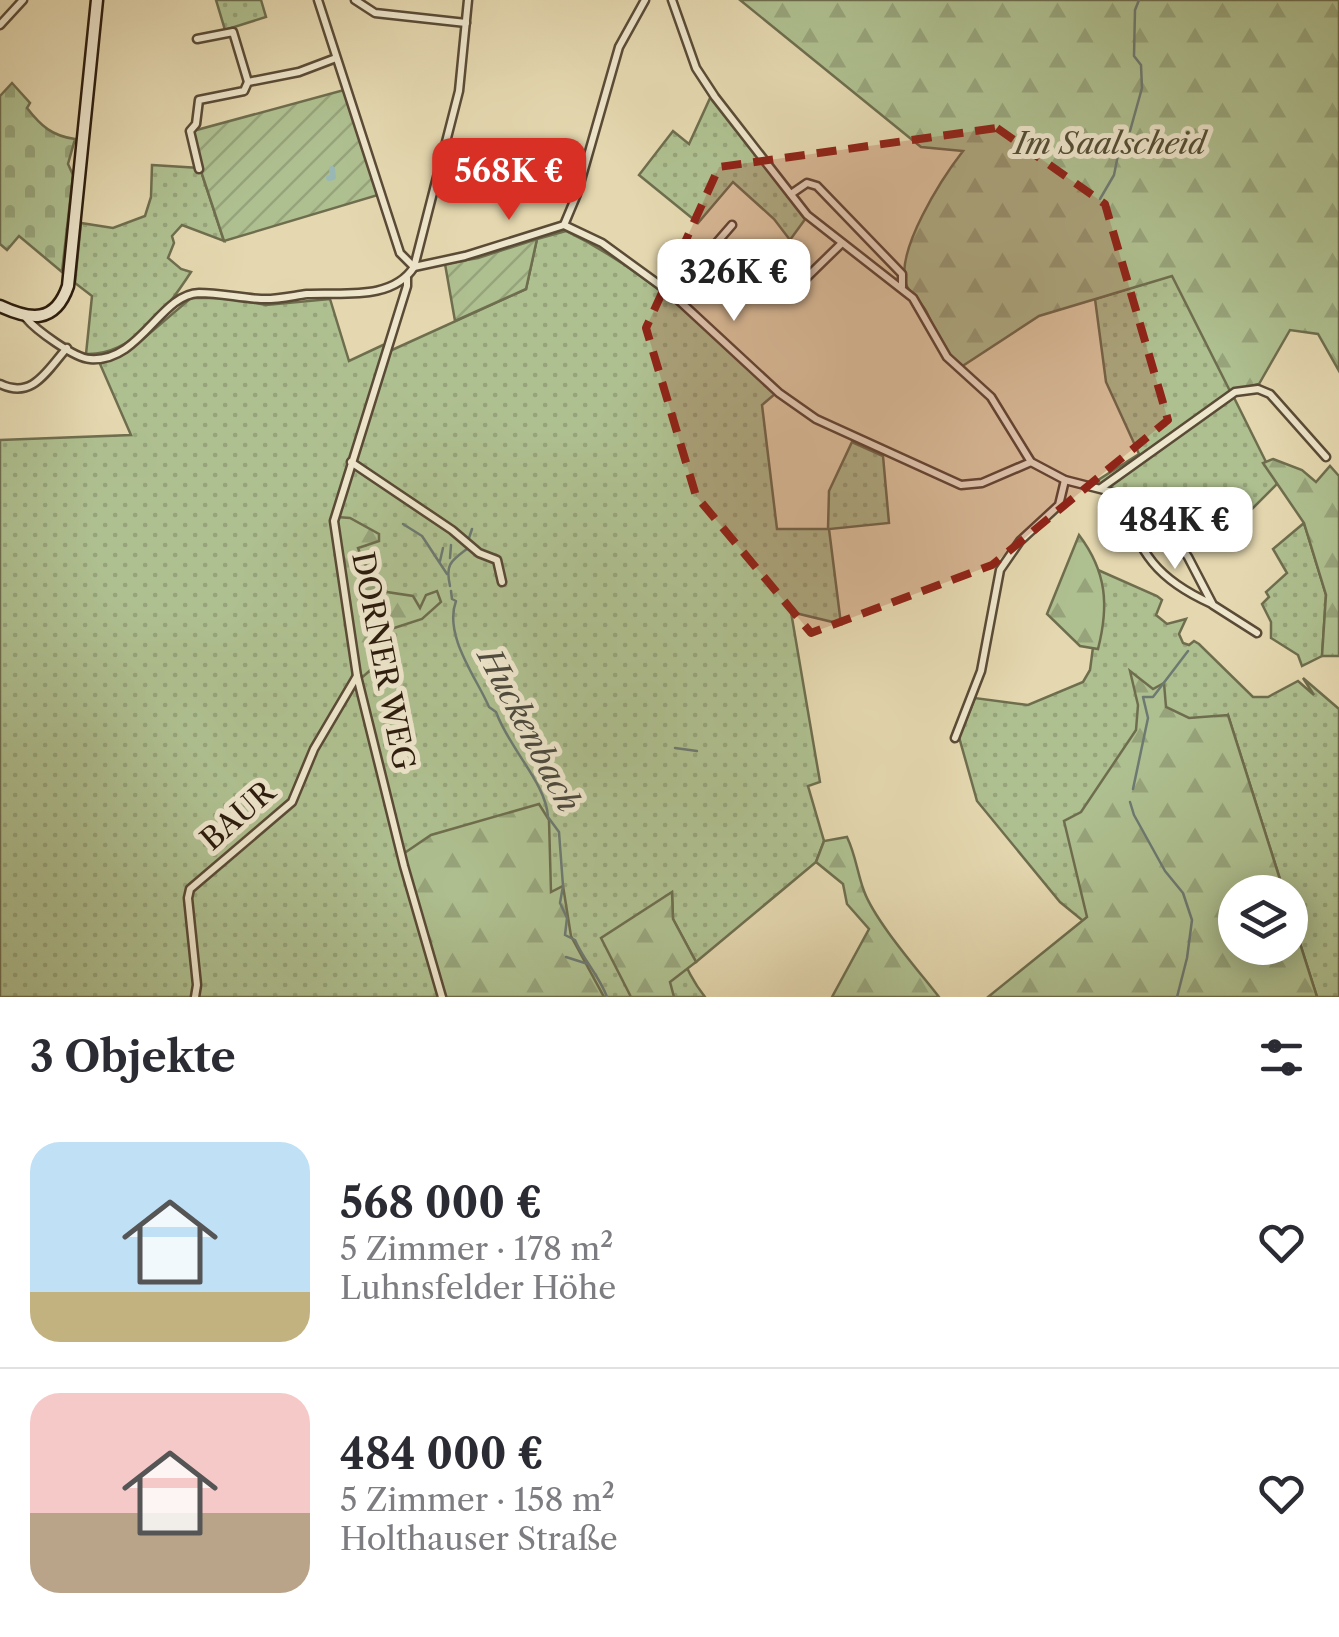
<!DOCTYPE html>
<html lang="de">
<meta charset="utf-8">
<style>
:root{--surface:#fff;--page:#f2f2f3;--text:#2b2b33;--muted:#7c7c81;--line:#e1e1e2;--accent:#d93025}
body{margin:0;font-family:"Libre Caslon Text",serif;background:var(--page);color:var(--text);height:100vh;display:flex;flex-direction:column;font-size:38px;white-space:nowrap}
*{box-sizing:border-box;margin:0}
p{font-size:32px;color:var(--muted)}
.icon{flex:none;width:55px;height:55px;fill:none;stroke:currentColor;stroke-width:2;stroke-linecap:round;stroke-linejoin:round}
.map{position:relative;height:997px;overflow:hidden}
.sheet{display:flex;flex-direction:column;background:var(--surface);flex:1}
.sheet>*{flex:none}
.tools{position:absolute;left:1218px;top:875px;display:grid;gap:20px}
.tools a{display:grid;place-items:center;width:90px;height:90px;border-radius:50%;background:var(--surface);box-shadow:0 5px 25px #0003;font-size:50px}
.price{position:absolute;translate:-50% -85px;padding:0 22px;border-radius:20px;background:#fff;color:#222;font-size:32px;line-height:65px;filter:drop-shadow(0 2px 5px #0008)}
.price::after{content:'';position:absolute;left:50%;top:60px;width:30px;height:22px;margin-left:-15px;background:inherit;clip-path:polygon(0 0,100% 0,50% 100%)}
.price.active{background:var(--accent);color:#fff}
ul{padding:0;list-style:none}
li{display:flex;align-items:center;gap:30px;height:250px;padding:0 30px}
li+li{border-top:2px solid var(--line)}
li span{display:grid;place-items:center;flex:none;width:280px;height:200px;border-radius:30px;color:#555}
li>.icon{margin-inline-start:auto}
span .icon{width:120px;height:120px;fill:#fffc;stroke-width:1}
li b{font-size:42px}
h2{display:flex;justify-content:space-between;align-items:center;height:120px;padding:0 30px;font-size:42px}
.map>svg:first-child{display:block}
</style>
<div class="map">
<svg width="1339" height="997" viewBox="0 0 1339 997">
<defs>
<pattern id="grass-dots" width="8" height="8" patternUnits="userSpaceOnUse" patternTransform="scale(2.5)"><rect width="8" height="8" fill="#afc090"/><path d="M2 2h.1M6 6h.1" fill="none" stroke="#97a47b" stroke-width="1.8" stroke-linecap="round"/></pattern>
<pattern id="forest-firs" width="22" height="20" patternUnits="userSpaceOnUse" patternTransform="scale(2.5)"><rect width="22" height="20" fill="#afc090"/><path d="M5 1l3.5 6h-7zM16 11l3.5 6h-7z" fill="#97a47b"/></pattern>
<pattern id="cemetery-stones" width="16" height="16" patternUnits="userSpaceOnUse" patternTransform="scale(2.5)"><rect width="16" height="16" fill="#afc090"/><path d="M2 7V4a2 2 0 0 1 4 0v3zM10 15v-3a2 2 0 0 1 4 0v3z" fill="#97a47b"/></pattern>
<pattern id="garden-furrows" width="10" height="10" patternUnits="userSpaceOnUse" patternTransform="scale(2.5)"><rect width="10" height="10" fill="#afc090"/><path d="M-1 1l2-2M0 10L10 0M9 11l2-2" fill="none" stroke="#97a47b"/></pattern>
</defs>
<rect width="100%" height="100%" fill="#e5d8b0"/>
<filter id="stains"><feTurbulence type="fractalNoise" baseFrequency=".002" numOctaves="4"/><feColorMatrix values="0 0 0 0 .2 0 0 0 0 .09 0 0 0 0 .02 0 0 0 .5 -.17"/></filter>
<radialGradient id="worn" r=".72"><stop offset=".6" stop-color="#630" stop-opacity="0"/><stop offset="1" stop-color="#630" stop-opacity=".3"/></radialGradient>
<!-- grass -->
<g fill="url(#grass-dots)" stroke="#6e6e4e" stroke-width="2.5">
<path d="M216 0H261L266 17 225 30Z"/>
<path d="M711 96 806 218 790 240 774 219 733 182 698 223 639 175 673 131 689 144Z"/>
<path d="M152 165 200 168 224 241 182 225 172 236 174 243 168 258 181 269 191 272C169 306 133 356 86 354L92 296 75 283 81 223 113 228 145 216 151 197Z"/>
<path d="M566 231C646 270 711 331 775 394L762 405 777 529H828L829 491 852 442 883 456 889 523 829 529 841 624 791 612 820 782 808 786 824 841 816 862 696 962 673 919 672 893 666 896C674 934 680 965 705 997H0V440L131 435 100 364 129 351 191 298H227L266 305 330 299 349 361 383 345 392 350 526 289 537 239Z"/>
<path d="M1173 275 1277 484 1252 509 1170 490 1137 505 1095 482 1139 454 1106 382 1095 299Z"/>
<path d="M1304 523 1326 595 1322 656 1302 666 1298 655 1271 638V622L1262 604 1269 597 1266 592 1287 573 1273 549Z"/>
<path d="M1098 570 1157 596 1162 600 1156 615 1167 624 1186 619 1179 634 1183 643 1189 645 1194 641 1199 644 1253 697H1268L1298 681 1314 695 1303 678 1339 709V997H1317L1290 912V892H1284L1228 715 1088 925 1060 902 977 801 959 737 975 698 1028 705 1083 682 1090 670 1099 602Z"/>
</g>
<!-- forest -->
<g fill="url(#forest-firs)" stroke="#6e6e4e" stroke-width="2.5">
<path d="M740 0H1339V371L1318 334 1290 330 1259 384 1230 391 1172 276 1039 316 961 367C943 356 937 334 928 315 923 302 909 294 906 284 895 251 942 178 963 151L921 147Z"/>
<path d="M1273 459 1302 470 1316 482 1330 466 1339 476V656H1322L1326 595 1304 523 1263 463Z"/>
<path d="M337 517 350 518 379 534V541L358 548 363 562 387 592 413 596 420 608 426 595 437 591 441 602 422 619 391 629 388 655 359 680Z"/>
<path d="M1079 535C1107 572 1109 606 1098 649L1080 646 1047 614Z"/>
<path d="M1130 671 1153 689 1164 683 1166 707 1189 718 1228 715 1284 892H1235V948H1290V912L1317 997H988L1087 917 1064 821 1081 812 1136 730 1138 705Z"/>
<path d="M539 804 549 820 551 892 563 886 571 936 604 997H442L403 854 431 835Z"/>
<path d="M847 837C856 856 857 872 864 891 875 921 918 970 939 997H832L869 929 847 904 843 884 816 862 824 841Z"/>
<path d="M672 892 673 919 696 962 670 982 674 997H631L601 938Z"/>
</g>
<!-- cemetery -->
<path fill="url(#cemetery-stones)" stroke="#6e6e4e" stroke-width="2.5" d="M12 83 30 103 27 108C41 126 52 136 75 139L68 164 73 175 62 272 19 236 7 250 0 244V96Z"/>
<!-- garden -->
<g fill="url(#garden-furrows)" stroke="#6e6e4e" stroke-width="2.5">
<path d="M344 90 378 195 224 241 200 168 193 131Z"/>
<path d="M537 239 526 289 455 321 445 264 478 258Z"/>
</g>
<g fill="none" stroke-linecap="round" stroke-linejoin="round">
<!-- stream -->
<g stroke="#6d7a72" stroke-width="2.5">
<path d="M1130 131 1142 88 1141 65 1134 56 1135 10 1139 0"/>
<path d="M1100 199 1114 175 1121 140 1128 136"/>
<path d="M403 524 422 536 447 574"/>
<path d="M469 538 472 529"/>
<path d="M450 558 451 545"/>
<path d="M440 561 443 548"/>
<path d="M450 586C445 564 451 561 467 549"/>
<path d="M451 591 452 599 456 601C443 636 478 680 489 707L496 712C510 750 546 783 548 817L559 832 563 886 560 903 567 918 565 935 575 940C584 961 599 975 607 997"/>
<path d="M675 748 697 751"/>
<path d="M1133 789 1148 718 1143 697H1153L1188 651"/>
<path d="M1130 802 1134 815 1165 871 1183 893 1192 920 1187 958 1177 997"/>
<path d="M566 957 588 964"/>
</g>
<!-- canal -->
<path stroke="#99b8b5" stroke-width="6" d="M329 178 333 177 332 169"/>
<!-- street casing -->
<g stroke="#5a4b36" stroke-width="11">
<g id="street">
<path d="M318 0 400 253 414 267"/>
<path d="M355 0 375 13 466 23"/>
<path d="M672 0 696 68 715 97 807 215 913 298 947 357 991 397 1031 462 1065 480 1112 492 1159 522 1171 532 1188 557 1213 605 1257 633"/>
<path d="M0 25 23 0"/>
<path d="M197 39 233 32 248 82"/>
<path d="M199 169 190 131 196 124 199 100 244 91 248 82 299 72 336 58"/>
<path d="M791 194 807 183 817 186 902 274V287"/>
<path d="M564 225 577 194 619 47 645 0"/>
<path d="M771 259 791 281 802 282 841 244"/>
<path d="M414 267 465 256 564 225 602 243 672 294 779 393 816 419 961 485 982 483 1031 462"/>
<path d="M407 278V286L334 521 357 676 404 866 442 997"/>
<path d="M672 294 732 225"/>
<path d="M26 318C36 330 74 358 90 359 140 363 160 294 199 293 220 293 240 298 261 299 276 300 292 296 307 294 342 292 392 301 414 267L459 91 468 0"/>
<path d="M0 384C33 400 47 370 67 348"/>
<path d="M351 462 452 530 479 553 497 560 502 582"/>
<path d="M1101 488 1235 392 1258 389 1270 394 1326 457"/>
<path d="M1120 498C1141 554 1156 579 1212 604"/>
<path d="M955 738 981 671 1000 570 1020 541 1059 505 1065 480"/>
<path d="M195 997 197 985 188 898 190 889 292 802 314 749 357 676"/>
</g>
</g>
<!-- secondary casing -->
<g stroke="#2c1c0d" stroke-width="15">
<path id="secondary" d="M0 306C30 320 55 324 68 286L97 0"/>
</g>
<!-- street -->
<use href="#street" stroke="#eee6cc" stroke-width="6"/>
<!-- secondary -->
<use href="#secondary" stroke="#eee6cc" stroke-width="10"/>
</g>
<!-- marked area -->
<path fill="#8f2418" fill-opacity="0.2" stroke="#8f2418" stroke-width="8" stroke-dasharray="20 12" stroke-linejoin="round" d="M997 128 1105 204 1168 420 992 565 811 633 696 496 646 328 719 167Z"/>
<g text-anchor="middle" stroke-width="10" stroke-linejoin="round" paint-order="stroke">
<!-- park labels -->
<g font-size="30" font-style="italic" fill="#534d34" stroke="#eee6cc">
<text x="1110" y="154">Im Saalscheid</text>
</g>
<!-- street labels -->
<g font-size="30" fill="#2c1c0d" stroke="#eee6cc">
<text transform="translate(383 661) rotate(79)" y="10">DORNER WEG</text>
<text transform="translate(238 816) rotate(-41)" y="10">BAUR</text>
</g>
<!-- water labels -->
<g font-size="32" font-style="italic" fill="#4d4b3f" stroke="#eee6cc">
<text transform="translate(529 730) rotate(62)" y="11">Huckenbach</text>
</g>
</g>
<rect width="100%" height="100%" filter="url(#stains)"/>
<rect width="100%" height="100%" fill="url(#worn)"/>
</svg>
<div class="tools">
<a><svg class="icon" aria-label="layers" viewBox="0 0 24 24"><path d="M12 4l9 5-9 5-9-5zM3 14l9 5 9-5"/></svg></a>
</div>
<b class="price active" style="left:509px;top:223px">568K €</b>
<b class="price" style="left:734px;top:324px">326K €</b>
<b class="price" style="left:1175px;top:572px">484K €</b>
</div>
<section class="sheet">
<h2>3 Objekte<svg class="icon" aria-label="filters" viewBox="0 0 24 24"><path d="M4 7h16M4 17h16"/><circle cx="9" cy="7" r="2"/><circle cx="15" cy="17" r="2"/></svg></h2>
<ul>
<li><span style="background:linear-gradient(#bfe0f5 75%,#c2b280 0)"><svg class="icon" aria-label="home" viewBox="0 0 24 24"><path d="M3 11l9-7 9 7M6 9v11h12V9"/></svg></span><div><b>568 000 €</b><p>5 Zimmer · 178 m²</p><p>Luhnsfelder Höhe</p></div><svg class="icon" aria-label="heart" viewBox="0 0 24 24"><path d="M12 20l-8-8c-3-5 5-10 8-4 3-6 11-1 8 4z"/></svg></li>
<li><span style="background:linear-gradient(#f6c9c9 60%,#b9a48a 0)"><svg class="icon" aria-label="home" viewBox="0 0 24 24"><path d="M3 11l9-7 9 7M6 9v11h12V9"/></svg></span><div><b>484 000 €</b><p>5 Zimmer · 158 m²</p><p>Holthauser Straße</p></div><svg class="icon" aria-label="heart" viewBox="0 0 24 24"><path d="M12 20l-8-8c-3-5 5-10 8-4 3-6 11-1 8 4z"/></svg></li>
</ul>
</section>
